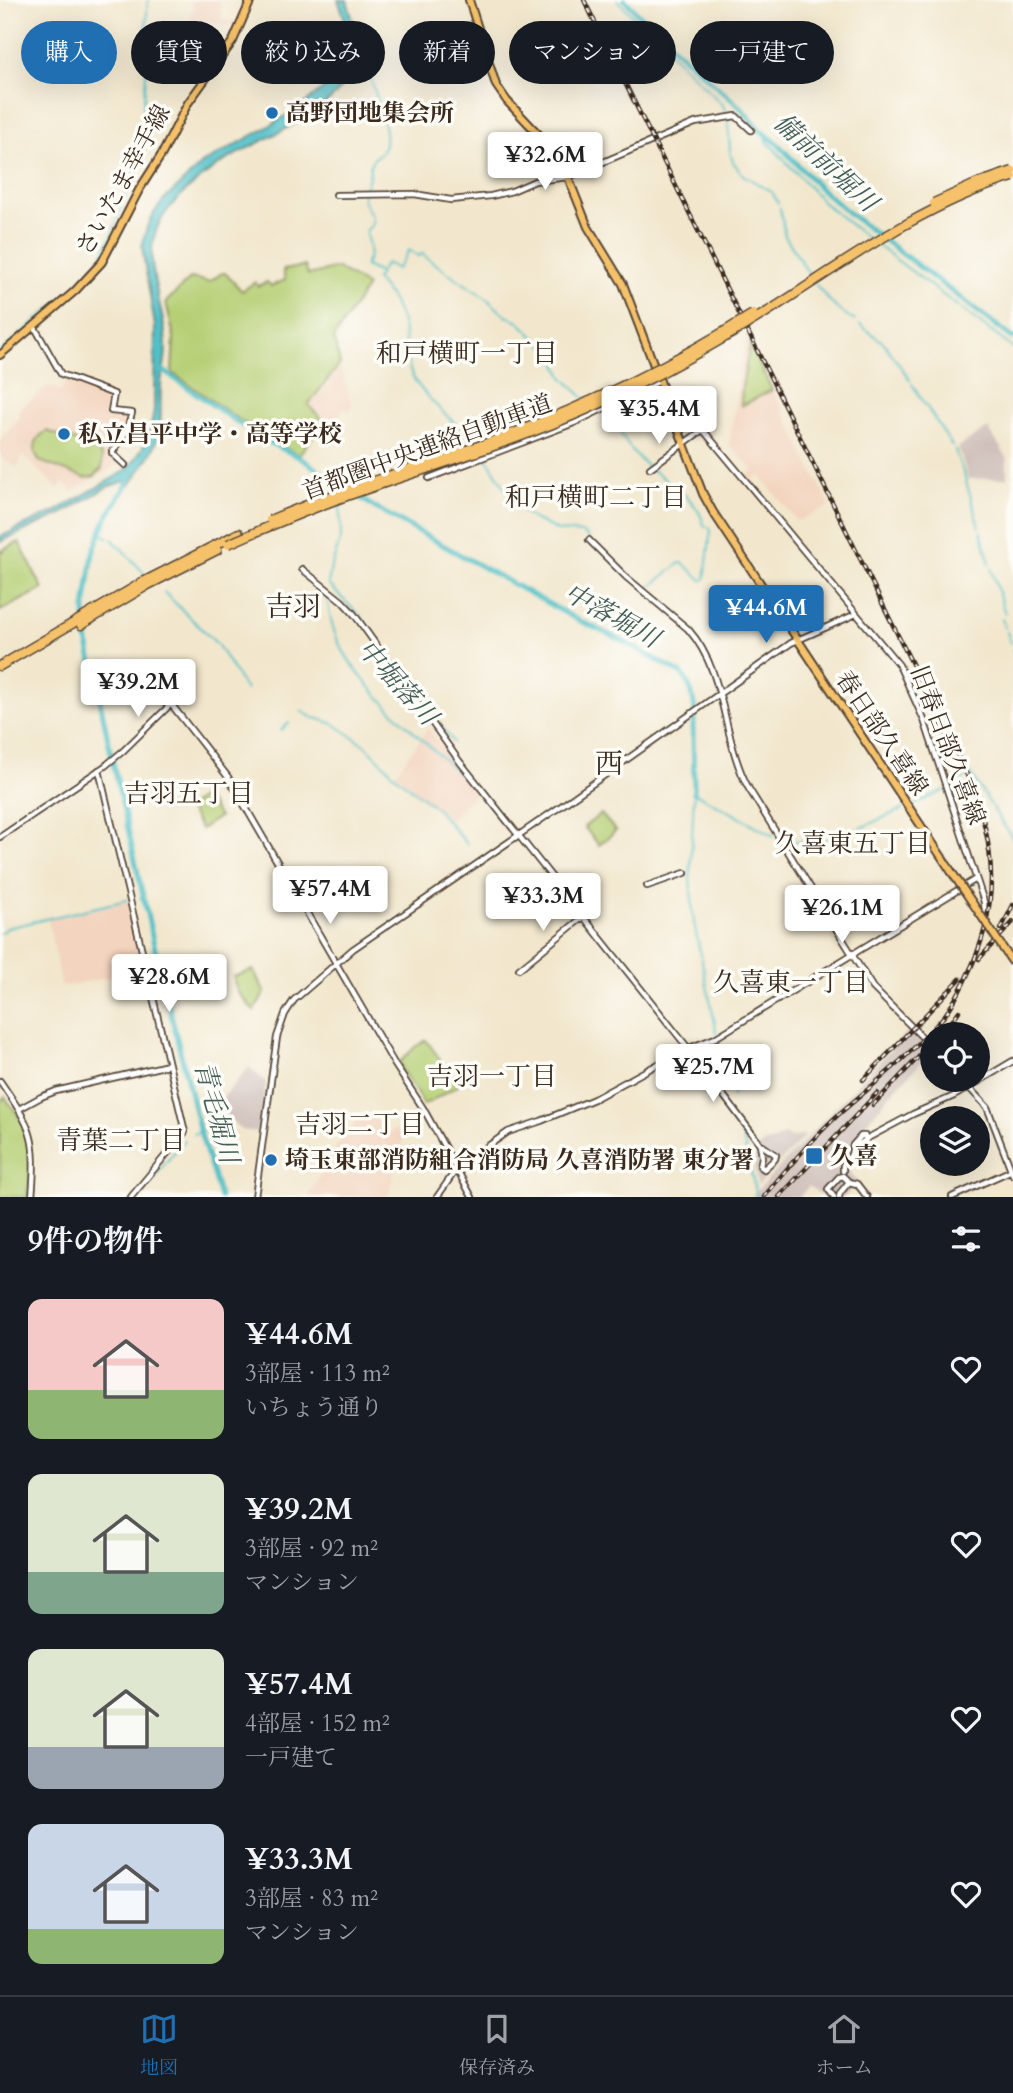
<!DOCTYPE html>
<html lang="ja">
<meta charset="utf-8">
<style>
:root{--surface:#171b24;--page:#242831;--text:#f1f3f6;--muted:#9ea1a6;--line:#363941;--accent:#1f6fb2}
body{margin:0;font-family:Cardo,"Noto Serif JP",serif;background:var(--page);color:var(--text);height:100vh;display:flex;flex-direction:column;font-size:26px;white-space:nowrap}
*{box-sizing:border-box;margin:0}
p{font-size:23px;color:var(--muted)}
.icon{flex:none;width:38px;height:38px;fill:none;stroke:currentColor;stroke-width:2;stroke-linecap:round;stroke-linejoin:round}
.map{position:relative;height:1197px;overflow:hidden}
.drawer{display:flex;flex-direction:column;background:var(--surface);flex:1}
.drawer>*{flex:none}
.top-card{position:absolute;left:21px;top:21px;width:971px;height:63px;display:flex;gap:14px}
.fabs{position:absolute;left:920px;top:1022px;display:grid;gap:14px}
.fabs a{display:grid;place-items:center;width:70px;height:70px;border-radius:50%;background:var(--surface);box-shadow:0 7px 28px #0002;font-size:35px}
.price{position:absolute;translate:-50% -60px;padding:0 16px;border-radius:7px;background:#fff;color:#222;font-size:23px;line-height:46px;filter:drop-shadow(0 2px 4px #0008)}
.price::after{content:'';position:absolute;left:50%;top:42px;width:21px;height:16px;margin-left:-10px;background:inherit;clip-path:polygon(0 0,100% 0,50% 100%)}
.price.current{background:var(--accent);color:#fff}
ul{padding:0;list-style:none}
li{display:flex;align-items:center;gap:21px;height:175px;padding:0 28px}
li span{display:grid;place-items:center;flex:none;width:196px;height:140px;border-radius:14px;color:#555}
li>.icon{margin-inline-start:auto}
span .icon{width:84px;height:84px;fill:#fffc;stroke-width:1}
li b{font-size:30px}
h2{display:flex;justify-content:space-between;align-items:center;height:84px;padding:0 28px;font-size:30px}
.pill{padding:0 24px;border-radius:32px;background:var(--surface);box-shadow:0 7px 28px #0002;font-size:24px;line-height:63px}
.pill.current{background:var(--accent);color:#fff}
.tabs{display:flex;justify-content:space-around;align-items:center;height:98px;border-top:2px solid var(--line);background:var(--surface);font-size:19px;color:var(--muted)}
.tabs a{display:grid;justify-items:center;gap:4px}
.tabs .current{color:var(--accent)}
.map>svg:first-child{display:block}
</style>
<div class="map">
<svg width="1013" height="1197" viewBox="0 0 1013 1197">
<rect width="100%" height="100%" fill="#fdfcf7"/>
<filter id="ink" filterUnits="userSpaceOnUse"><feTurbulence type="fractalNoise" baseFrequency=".0143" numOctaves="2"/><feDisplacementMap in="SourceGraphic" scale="14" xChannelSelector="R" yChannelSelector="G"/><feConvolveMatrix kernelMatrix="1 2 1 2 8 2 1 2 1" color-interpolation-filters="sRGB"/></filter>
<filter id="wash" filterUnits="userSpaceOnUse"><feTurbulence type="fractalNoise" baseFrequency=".00686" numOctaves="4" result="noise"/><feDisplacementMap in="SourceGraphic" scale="28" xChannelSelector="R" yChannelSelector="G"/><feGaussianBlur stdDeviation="1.57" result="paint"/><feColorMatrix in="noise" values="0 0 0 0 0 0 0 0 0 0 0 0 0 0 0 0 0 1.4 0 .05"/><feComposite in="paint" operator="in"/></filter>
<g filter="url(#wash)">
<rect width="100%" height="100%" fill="#f2e7cd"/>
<!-- built -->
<g fill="#f3d4be">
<path d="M191 0H219L222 20 239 21 237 27 206 21 213 51 218 59 208 72 199 66 179 65 180 53 174 52 176 21H190V12H193Z"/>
<path d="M746 335 830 506 797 521 759 475 750 482 745 477 754 470 729 445Z"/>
<path d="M341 368 352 405 348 412 344 408 333 425 311 405Z"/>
<path d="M67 377 113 395 111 412 130 414 126 429 110 453 120 463 73 491 63 483 58 488 23 456 17 468 0 456V439L21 416 17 411 48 386 62 391Z"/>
<path d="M793 591 800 602 809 598 821 608 791 621 777 599Z"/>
<path d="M428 728 477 792 450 819 396 773Z"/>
<path d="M128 902 143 970 62 987 48 920Z"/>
<path d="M372 1115 390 1133 395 1129 404 1136 388 1197H308L336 1146 360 1117 364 1122Z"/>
</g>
<!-- industrial -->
<g fill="#cfc0ba">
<path d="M988 428 1007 458V478L968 479 962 458 957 448Z"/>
<path d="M909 1030 932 1051 889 1096 862 1128 871 1140 856 1147V1155L848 1161V1170L857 1181 856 1185 844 1197H824L809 1186 799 1197H751Z"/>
<path d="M249 1067 266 1082 259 1132 241 1130 216 1105Z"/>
<path d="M785 1134 790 1138 806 1135 758 1185 753 1161 758 1156 757 1149 764 1143 771 1142Z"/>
</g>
<!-- green -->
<g fill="#b6cf74" stroke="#787c49" stroke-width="2">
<path d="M305 266 308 275 337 268 367 286 334 338 340 364 308 405 324 421 299 455 267 439 174 374 172 371 174 337 166 302 191 278 209 282 222 273H225L242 291 255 282 258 286 267 282 271 286 285 280 283 270Z"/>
<path d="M750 344 772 390 741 406 742 387Z"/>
<path d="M47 431 96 448 102 457V468L95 476 85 478 39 461C32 449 34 438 47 431Z"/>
<path d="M19 542 43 589 0 611V550L4 552V549Z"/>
<path d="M204 795 219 817 201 829 188 808Z"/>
<path d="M601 814 616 831 599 845 584 827Z"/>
<path d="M253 970 265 992 254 1011 237 991 233 977Z"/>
<path d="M426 1040 459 1085 424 1105 398 1064 415 1047Z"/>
<path d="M5 1097C10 1105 17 1112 21 1120 35 1144 31 1171 27 1197H0V1101Z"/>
</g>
<!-- water -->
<path fill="#52c0c7" stroke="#467572" stroke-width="2" d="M338 0H347L361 49 359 48C349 64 349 81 335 95 307 122 269 136 235 155 218 164 203 176 188 189 176 199 165 211 158 226 142 259 162 300 165 335 167 348 165 364 162 376 158 397 164 419 157 440 152 456 139 471 130 485L124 481 107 487 63 513 0 542V537L56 511 125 471 135 460 149 437 154 410 155 326 142 247 147 227 154 213 164 200 203 163 271 125 308 101 334 80 331 76H337C354 44 350 32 338 0Z"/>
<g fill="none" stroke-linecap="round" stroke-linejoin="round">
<!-- stream -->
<g stroke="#52c0c7" stroke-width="2">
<path d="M617 0 723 105 727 115"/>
<path d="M360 49C367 69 389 126 385 144 383 153 377 154 372 161 369 166 370 171 369 177 362 200 359 195 372 216V224L366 231 370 254 365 266 380 273 376 280C388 290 400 312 403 327 406 343 405 361 412 375 422 396 458 425 475 443"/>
<path d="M728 118 730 152 733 162 743 175 772 192 778 203"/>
<path d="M765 136 768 142 825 204 872 242"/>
<path d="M780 208 785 236 812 279"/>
<path d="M877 245 1013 348"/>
<path d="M381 271 386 263 397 269 409 250 418 256 423 254 428 259 487 299 506 316 517 320 553 355 563 377 585 399"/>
<path d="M89 272 101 257 111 237 140 152 146 74 144 55 148 0"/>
<path d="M815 284 836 308 855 321"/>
<path d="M860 325 884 343 910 380"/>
<path d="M1 351 60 300"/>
<path d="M912 384 952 446"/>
<path d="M602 410C616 419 622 440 634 453 655 479 696 491 704 525L711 529 705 579"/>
<path d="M955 450 964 474 979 527"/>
<path d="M483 452 515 504 530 517 558 531 582 533 589 538"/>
<path d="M340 505 341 538 331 567 328 584 361 617 453 742"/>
<path d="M981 531 990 564"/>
<path d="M100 533 108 537"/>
<path d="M112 539 118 545"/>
<path d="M119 546 144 573"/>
<path d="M991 569 1005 614"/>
<path d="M645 591 680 563H683L703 581"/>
<path d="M164 592 217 644 246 690"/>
<path d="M327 596C329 612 332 629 339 643 363 691 426 742 465 779"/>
<path d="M1002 619 1005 628"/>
<path d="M1007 632 1011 644"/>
<path d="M1012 650 1013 652"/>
<path d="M301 711 313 718"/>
<path d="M315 718 334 724 365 745 391 771"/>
<path d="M281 730 289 723"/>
<path d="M392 773 436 808 467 844"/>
<path d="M970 773 1013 839"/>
<path d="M950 788 965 777"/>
<path d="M694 793 690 879 694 923 717 1034"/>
<path d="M695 793 774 836"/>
<path d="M914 805 945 790"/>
<path d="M789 842 838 838 903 809"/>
<path d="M140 898 143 897"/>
<path d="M0 933 7 928 127 900"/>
<path d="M718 1039 733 1096"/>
<path d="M741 1130 757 1197"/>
<path d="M193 1134 200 1132"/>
<path d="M138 1197 184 1140"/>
</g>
<!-- river -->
<g stroke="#52c0c7" stroke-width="5">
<path d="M625 0 654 30 741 108 760 130 778 144 821 189 850 214 1013 338"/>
<path d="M161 369 260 438 299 457 374 507 578 620 621 640 682 674C692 686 698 711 693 726L694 793"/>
<path d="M131 477 105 521 93 553 85 609 86 633 110 749 155 949 200 1132 220 1197"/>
</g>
</g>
</g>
<g filter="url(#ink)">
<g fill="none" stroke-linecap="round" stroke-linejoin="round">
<!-- minor casing -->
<g stroke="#564638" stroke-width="8">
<g id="minor">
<path d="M336 195 414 194 451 200 491 196 512 191 535 181 568 177 695 123 736 116 751 130"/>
<path d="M34 326 61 374 114 394 111 411 132 413 127 430 112 453 125 465"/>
<path d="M650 468 701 431H704L899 665 924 720 984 902 985 912"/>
<path d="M429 478 574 423 660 381"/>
<path d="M589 540 626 577 688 629C728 674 721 739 749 789L873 988 933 1048"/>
<path d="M302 569 342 601 354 614 460 762 688 1048 760 1144 776 1155 775 1159 764 1169 760 1166 762 1157 760 1144"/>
<path d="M99 770 185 1132 131 1197"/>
<path d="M0 837 105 766 123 751 171 704 228 777 395 1065 423 1108 472 1197"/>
<path d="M647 886 685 873"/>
<path d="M519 969 583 917"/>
<path d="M962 1080 987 1107 1013 1175"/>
<path d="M0 1081C33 1129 37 1138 32 1197"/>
<path d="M19 1109 41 1097 56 1091 168 1065"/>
<path d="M866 1139 913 1114 954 1096 1013 1061"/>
<path d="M843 1171V1165L851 1155 853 1145 861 1136H865L866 1140 852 1149"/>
<path d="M849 1182 857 1184 867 1197"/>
<path d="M255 1197 277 1037 285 1014 294 1000 353 949 564 804 791 643 856 614"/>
<path d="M437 1197 453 1174 465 1162 508 1132 541 1121 594 1099 684 1050 715 1038 976 879"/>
<path d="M834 1197 828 1189 839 1177 843 1176 849 1182 840 1193 839 1197"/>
<path d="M952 1197 1012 1170"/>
</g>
</g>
<!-- major casing -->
<g stroke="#564638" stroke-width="10">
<g id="major">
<path d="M469 0 496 85 507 101 560 157 588 227 623 284 703 494 713 512 951 871"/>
<path d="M0 355 75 291 102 262 139 190 162 154 188 103 233 41 251 0"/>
</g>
</g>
<!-- highway casing -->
<g stroke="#564638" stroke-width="11">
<g id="highway">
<path d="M81 625 148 585 217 550"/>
<path d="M0 666 145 581 239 533"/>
</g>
</g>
<!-- minor -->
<use href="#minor" stroke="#fff" stroke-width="4.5"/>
<!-- major -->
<use href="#major" stroke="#f5c16b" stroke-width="6"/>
<!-- highway -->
<use href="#highway" stroke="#f5c16b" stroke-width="8"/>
<!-- rail casing -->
<g stroke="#3b2a1e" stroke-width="4.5">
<g id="rail">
<path d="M584 0 968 777C998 846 1000 911 966 978 960 991 953 1004 945 1015 914 1052 875 1083 839 1114 812 1139 787 1168 764 1197"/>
<path d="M1001 929 1013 905"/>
<path d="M979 959 1013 922"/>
<path d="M943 1034 959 1011"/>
<path d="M863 1080 960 979"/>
<path d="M873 1105 928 1047"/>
<path d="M779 1197 877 1093"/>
</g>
</g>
<!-- rail -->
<use href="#rail" stroke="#fdfcf7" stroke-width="2" stroke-dasharray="5" stroke-linecap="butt"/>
<!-- major-bridge casing -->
<g stroke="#564638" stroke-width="10" stroke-linecap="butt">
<path id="major-bridge" d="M951 871 1013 963"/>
</g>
<!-- highway-bridge casing -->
<g stroke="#564638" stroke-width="11" stroke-linecap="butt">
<g id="highway-bridge">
<path d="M934 203 978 183 1013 171"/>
<path d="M270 520C346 487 424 466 501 438 588 405 674 364 753 314"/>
<path d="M228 544C265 528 302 512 341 498 436 464 533 438 624 392 678 365 730 336 781 303 855 255 928 203 1013 177"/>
</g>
</g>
<!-- major-bridge -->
<use href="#major-bridge" stroke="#f5c16b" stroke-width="6"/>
<!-- highway-bridge -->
<use href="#highway-bridge" stroke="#f5c16b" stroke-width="8"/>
</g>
</g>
<!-- markers -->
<g fill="#1f6fb2" stroke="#fdfcf7" stroke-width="2.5">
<circle cx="272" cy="113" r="7"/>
<circle cx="64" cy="434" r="7"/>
<rect x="805" y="1147" width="18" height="18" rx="3.5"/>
<circle cx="271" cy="1160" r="7"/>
</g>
<g text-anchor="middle" stroke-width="7" stroke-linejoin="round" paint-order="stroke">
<!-- poi labels -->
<g font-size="24" font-weight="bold" fill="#3b2a1e" stroke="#fdfcf7" text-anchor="start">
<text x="286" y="121">高野団地集会所</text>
<text x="78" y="442">私立昌平中学・高等学校</text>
<text x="830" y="1164">久喜</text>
<text x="285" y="1168">埼玉東部消防組合消防局 久喜消防署 東分署</text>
</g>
<!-- street labels -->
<g font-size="24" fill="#3b2a1e" stroke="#fdfcf7">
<text transform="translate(123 180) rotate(-61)" y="8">さいたま幸手線</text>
<text transform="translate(427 447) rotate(-20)" y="8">首都圏中央連絡自動車道</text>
<text transform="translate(882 733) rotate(56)" y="8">春日部久喜線</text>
<text transform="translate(948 745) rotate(69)" y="8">旧春日部久喜線</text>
</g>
<!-- water labels -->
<g font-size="26" font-style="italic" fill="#435e59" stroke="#fdfcf7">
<text transform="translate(826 162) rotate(43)" y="9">備前前堀川</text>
<text transform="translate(612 615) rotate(29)" y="9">中落堀川</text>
<text transform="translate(398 682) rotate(48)" y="9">中堀落川</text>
<text transform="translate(217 1112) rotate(75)" y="9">青毛堀川</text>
</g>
<!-- neighbourhood labels -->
<g font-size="26" fill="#3b2a1e" stroke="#fdfcf7">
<text x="467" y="362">和戸横町一丁目</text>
<text x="596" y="506">和戸横町二丁目</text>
<text x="189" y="802">吉羽五丁目</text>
<text x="853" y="852">久喜東五丁目</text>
<text x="791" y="991">久喜東一丁目</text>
<text x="492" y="1085">吉羽一丁目</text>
<text x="360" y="1133">吉羽二丁目</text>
<text x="121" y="1149">青葉二丁目</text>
</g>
<!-- quarter labels -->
<g font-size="28" fill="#3b2a1e" stroke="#fdfcf7">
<text x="293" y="616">吉羽</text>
<text x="609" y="773">西</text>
</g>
</g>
</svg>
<div class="fabs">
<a><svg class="icon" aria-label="locate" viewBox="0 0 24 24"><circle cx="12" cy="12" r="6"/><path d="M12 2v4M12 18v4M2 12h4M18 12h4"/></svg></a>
<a><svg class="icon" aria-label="layers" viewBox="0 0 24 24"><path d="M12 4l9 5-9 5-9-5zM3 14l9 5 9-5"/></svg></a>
</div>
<b class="price" style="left:545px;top:192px">¥32.6M</b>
<b class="price" style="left:659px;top:446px">¥35.4M</b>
<b class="price current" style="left:766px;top:645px">¥44.6M</b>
<b class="price" style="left:138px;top:719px">¥39.2M</b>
<b class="price" style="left:330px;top:926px">¥57.4M</b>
<b class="price" style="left:543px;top:933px">¥33.3M</b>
<b class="price" style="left:842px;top:945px">¥26.1M</b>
<b class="price" style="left:169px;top:1014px">¥28.6M</b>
<b class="price" style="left:713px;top:1104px">¥25.7M</b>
<div class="top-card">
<a class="pill current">購入</a>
<a class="pill">賃貸</a>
<a class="pill">絞り込み</a>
<a class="pill">新着</a>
<a class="pill">マンション</a>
<a class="pill">一戸建て</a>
</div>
</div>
<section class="drawer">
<h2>9件の物件<svg class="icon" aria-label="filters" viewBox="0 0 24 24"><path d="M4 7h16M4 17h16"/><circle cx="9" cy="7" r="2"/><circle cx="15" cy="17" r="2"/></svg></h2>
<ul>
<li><span style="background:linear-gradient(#f6c9c9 65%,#8fb573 0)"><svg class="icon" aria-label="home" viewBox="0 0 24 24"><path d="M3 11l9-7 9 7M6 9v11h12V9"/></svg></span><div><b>¥44.6M</b><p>3部屋 · 113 m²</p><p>いちょう通り</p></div><svg class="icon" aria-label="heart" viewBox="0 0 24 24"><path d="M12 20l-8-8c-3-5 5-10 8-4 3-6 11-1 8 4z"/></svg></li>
<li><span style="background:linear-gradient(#dfe7d0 70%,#7fa58c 0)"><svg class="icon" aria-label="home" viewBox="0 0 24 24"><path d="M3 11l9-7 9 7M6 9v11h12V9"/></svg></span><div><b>¥39.2M</b><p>3部屋 · 92 m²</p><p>マンション</p></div><svg class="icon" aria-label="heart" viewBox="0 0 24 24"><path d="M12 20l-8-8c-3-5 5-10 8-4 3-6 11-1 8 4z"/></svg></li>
<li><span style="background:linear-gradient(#dfe7d0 70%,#9aa5b1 0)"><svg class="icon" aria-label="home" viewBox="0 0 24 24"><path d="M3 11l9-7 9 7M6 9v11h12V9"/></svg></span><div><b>¥57.4M</b><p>4部屋 · 152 m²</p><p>一戸建て</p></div><svg class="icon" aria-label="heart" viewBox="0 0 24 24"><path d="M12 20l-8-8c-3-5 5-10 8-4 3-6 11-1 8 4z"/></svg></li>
<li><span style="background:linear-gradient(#c9d6e8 75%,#8fb573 0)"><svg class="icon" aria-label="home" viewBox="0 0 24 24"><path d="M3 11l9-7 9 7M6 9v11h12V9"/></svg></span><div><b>¥33.3M</b><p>3部屋 · 83 m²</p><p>マンション</p></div><svg class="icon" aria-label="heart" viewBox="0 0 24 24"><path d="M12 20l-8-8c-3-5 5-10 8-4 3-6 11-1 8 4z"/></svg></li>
</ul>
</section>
<nav class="tabs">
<a class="current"><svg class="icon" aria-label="map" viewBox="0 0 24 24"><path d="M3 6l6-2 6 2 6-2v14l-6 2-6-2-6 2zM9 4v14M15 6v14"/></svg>地図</a>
<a><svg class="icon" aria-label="saved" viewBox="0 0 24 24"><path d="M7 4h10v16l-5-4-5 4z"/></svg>保存済み</a>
<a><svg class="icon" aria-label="home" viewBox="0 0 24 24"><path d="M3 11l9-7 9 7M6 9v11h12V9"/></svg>ホーム</a>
</nav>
